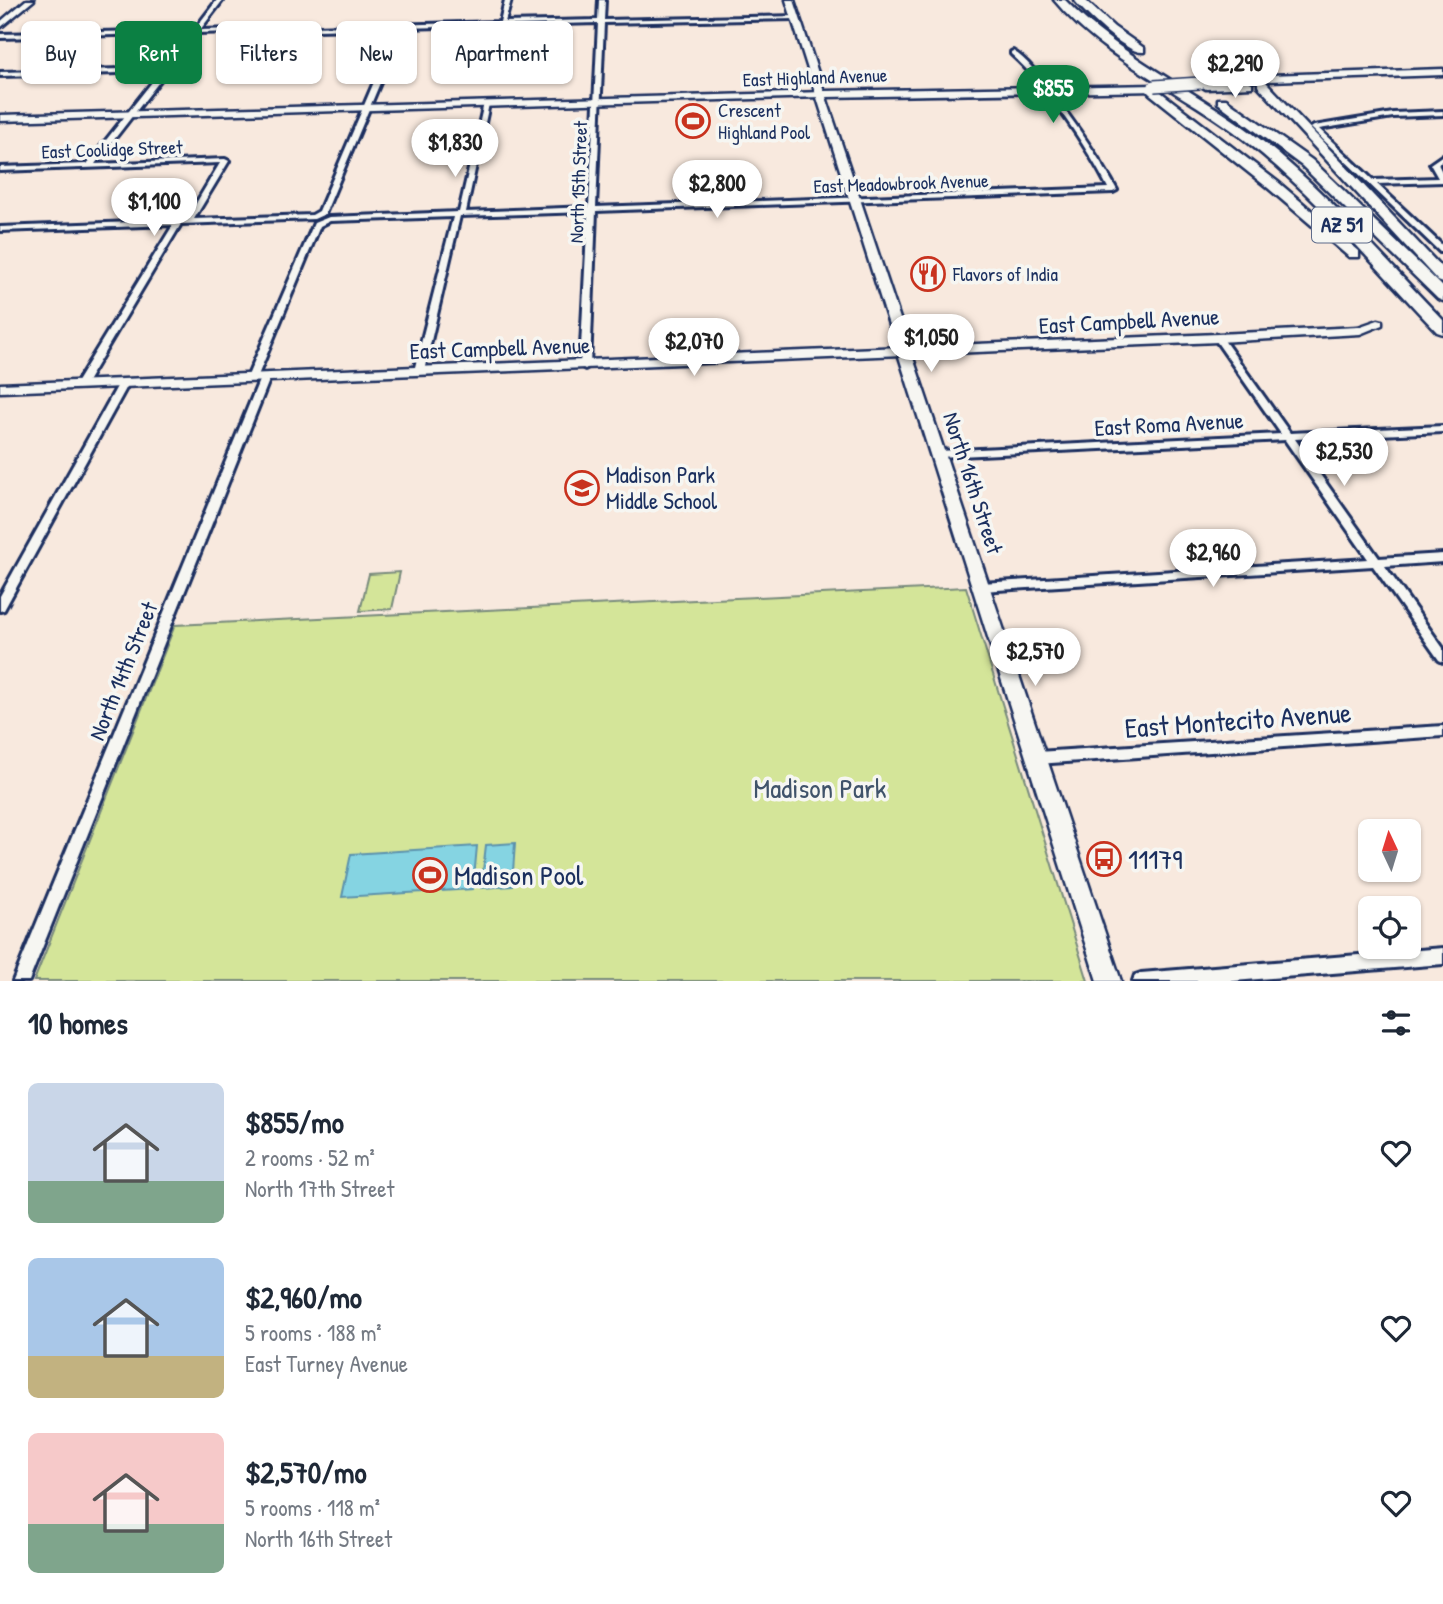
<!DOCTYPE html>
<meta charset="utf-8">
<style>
:root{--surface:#fff;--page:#f2f2f3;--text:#1f2937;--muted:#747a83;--accent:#0b8043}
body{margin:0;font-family:"Patrick Hand",sans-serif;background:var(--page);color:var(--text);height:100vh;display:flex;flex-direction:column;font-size:26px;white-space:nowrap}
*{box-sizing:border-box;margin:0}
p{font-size:23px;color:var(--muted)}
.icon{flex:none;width:38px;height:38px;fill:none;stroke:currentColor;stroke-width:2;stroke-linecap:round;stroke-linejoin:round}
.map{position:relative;height:981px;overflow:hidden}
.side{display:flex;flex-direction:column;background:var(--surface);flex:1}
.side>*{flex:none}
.guide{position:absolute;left:21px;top:21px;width:700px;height:63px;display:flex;gap:14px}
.needle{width:46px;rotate:356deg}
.controls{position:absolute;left:1358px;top:819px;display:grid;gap:14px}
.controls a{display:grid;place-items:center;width:63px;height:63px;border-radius:10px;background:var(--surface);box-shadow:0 2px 5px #0004;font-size:35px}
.price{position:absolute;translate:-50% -60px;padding:0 16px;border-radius:24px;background:#fff;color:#222;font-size:23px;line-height:46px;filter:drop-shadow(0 2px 4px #0008)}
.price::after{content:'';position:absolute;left:50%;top:42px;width:21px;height:16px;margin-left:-10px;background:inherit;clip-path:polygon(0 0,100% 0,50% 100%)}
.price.selected{background:var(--accent);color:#fff}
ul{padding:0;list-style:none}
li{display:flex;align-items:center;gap:21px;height:175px;padding:0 28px}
li span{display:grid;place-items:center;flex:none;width:196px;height:140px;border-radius:10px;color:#555}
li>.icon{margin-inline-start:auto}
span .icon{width:84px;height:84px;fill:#fffc;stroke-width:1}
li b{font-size:30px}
h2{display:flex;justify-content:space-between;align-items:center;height:84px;padding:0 28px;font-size:30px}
.tag{padding:0 24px;border-radius:10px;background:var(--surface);box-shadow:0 2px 5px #0004;font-size:24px;line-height:63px}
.tag.selected{background:var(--accent);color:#fff}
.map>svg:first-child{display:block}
</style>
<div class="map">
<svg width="1443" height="981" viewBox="0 0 1443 981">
<rect width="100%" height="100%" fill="#f8e9de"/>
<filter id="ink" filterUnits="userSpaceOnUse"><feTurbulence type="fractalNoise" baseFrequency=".0143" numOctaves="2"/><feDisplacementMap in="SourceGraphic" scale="14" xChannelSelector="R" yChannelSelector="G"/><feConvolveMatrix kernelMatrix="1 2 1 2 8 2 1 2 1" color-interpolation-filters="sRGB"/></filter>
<g filter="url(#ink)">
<!-- green -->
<g fill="#d4e599" stroke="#788a7c" stroke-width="2">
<path d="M400 572 392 609 360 611 369 574Z"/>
<path d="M966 587 1088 981H34L175 625Z"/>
</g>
<!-- water -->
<g fill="#85d4e2" stroke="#5b92ad" stroke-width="2">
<path d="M515 843 512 886 481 888 486 845Z"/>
<path d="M477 846 473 889 342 897 351 854Z"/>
</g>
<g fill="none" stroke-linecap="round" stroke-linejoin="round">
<!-- minor casing -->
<g stroke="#1b2f5e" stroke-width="6">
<g id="minor">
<path d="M217 0H223L200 30 500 22 505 0H511L505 22 598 20 599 0H605L604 20 797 16V18L795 19 604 23 596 207 1108 188C1087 147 1046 85 1011 54V52L1013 51C1027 59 1037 74 1047 86 1072 119 1097 153 1117 190L1113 192 596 211 590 366 585 369 580 366 588 212 460 216 424 371 419 374 414 371 453 217 330 221 320 226 257 378 252 381 249 380 247 378 314 223 329 217 459 212 484 103 489 104 466 212 589 207 598 23 403 28 325 214 314 219 181 224 85 385 83 387H77L75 385 173 225 0 231V227L186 220 220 163 0 171V167L87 164 160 72 0 76V72L163 68 191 33 0 38V34L194 30ZM397 28 319 211 312 215 194 219 229 161 225 159 95 164 197 33Z"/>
<path d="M1443 111V115L1393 117 1319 129 1373 180 1438 178 1430 164 1443 155V160L1438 164 1443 174V182L1377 184 1443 246V252H1440L1311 128 1314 126 1393 113Z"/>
<path d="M1218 335 1221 336 1290 433 1443 426V432L1295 439 1379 558 1443 554V562L1385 566 1443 648V662L1439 660 1373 566 981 591 977 590 975 587 977 584 981 583 1368 559 1285 440 938 457 933 454 938 451 1281 434 1214 338Z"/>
<path d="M265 375 270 378 29 981H13L260 378Z"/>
<path d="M124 380 129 383 4 610 0 611V596L119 383Z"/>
<path d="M1443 726V736L1037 764 1032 762 1030 758 1032 754 1037 752Z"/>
<path d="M1443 948V964L1234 981H1133L1135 975 1141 973Z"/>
</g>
</g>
<!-- tertiary casing -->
<g stroke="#1b2f5e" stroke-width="5">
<g id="tertiary">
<path d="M26 0H34L0 28V22Z"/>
<path d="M824 92V96L821 97 0 121V115Z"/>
<path d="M1378 320 1382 321V325L1360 334 1218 342 0 392V384L1218 334 1358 327Z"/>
</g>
</g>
<!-- secondary casing -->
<g stroke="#1b2f5e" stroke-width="5">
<g id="secondary">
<path d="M786 0H794L824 91 1157 85 1162 88 1157 91 826 97 1121 981H1097Z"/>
<path d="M1443 69V75L1239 82 1234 79 1239 76Z"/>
<path d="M1249 82 1252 83V87L1206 89 1201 86 1206 83Z"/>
</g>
</g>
<!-- motorway casing -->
<g stroke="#1b2f5e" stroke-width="5">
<g id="motorway">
<path d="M1054 0H1065C1119 56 1190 87 1252 133 1323 187 1381 256 1443 320V334L1437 332C1375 267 1317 197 1246 141 1184 91 1105 62 1054 0Z"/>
<path d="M1074 0H1085L1114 27 1144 48V52C1126 54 1086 14 1074 0Z"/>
<path d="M1256 75 1260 76V80L1200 86 1194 83 1200 80Z"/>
<path d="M1258 82H1266L1443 269V283L1438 281 1258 86Z"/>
<path d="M1154 83 1160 86 1158 90 1278 182 1359 251V257H1349L1268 188 1150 94 1144 88Z"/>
<path d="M1218 99H1226L1312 160 1443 287V301L1438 299 1302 166 1218 103Z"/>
</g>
</g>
<!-- minor -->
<use href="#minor" fill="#f6f6f2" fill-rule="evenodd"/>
<!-- tertiary -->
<use href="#tertiary" fill="#f6f6f2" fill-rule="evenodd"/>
<!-- secondary -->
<use href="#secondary" fill="#f6f6f2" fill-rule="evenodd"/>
<!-- motorway -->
<use href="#motorway" fill="#f6f6f2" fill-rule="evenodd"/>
<!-- motorway-bridge casing -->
<g stroke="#1b2f5e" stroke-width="14" stroke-linecap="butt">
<path id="motorway-bridge" d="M1154 86 1200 83"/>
</g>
<!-- motorway-bridge -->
<use href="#motorway-bridge" stroke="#f6f6f2" stroke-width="11"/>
</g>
</g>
<!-- icons -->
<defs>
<g id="stadium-ring" transform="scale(1.75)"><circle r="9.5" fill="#f6f6f2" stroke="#c8321e" stroke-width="1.5"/><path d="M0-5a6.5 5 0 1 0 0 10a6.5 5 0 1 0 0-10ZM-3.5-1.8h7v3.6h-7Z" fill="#c8321e"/></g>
<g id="restaurant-ring" transform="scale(1.75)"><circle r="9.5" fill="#f6f6f2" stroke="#c8321e" stroke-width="1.5"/><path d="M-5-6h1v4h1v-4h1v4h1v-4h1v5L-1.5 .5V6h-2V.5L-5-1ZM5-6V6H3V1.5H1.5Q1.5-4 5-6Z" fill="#c8321e"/></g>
<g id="school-ring" transform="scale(1.75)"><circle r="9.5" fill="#f6f6f2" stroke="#c8321e" stroke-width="1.5"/><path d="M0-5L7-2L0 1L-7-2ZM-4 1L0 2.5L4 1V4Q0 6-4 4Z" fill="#c8321e"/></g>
<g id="bus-ring" transform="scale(1.75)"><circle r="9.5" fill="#f6f6f2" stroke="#c8321e" stroke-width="1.5"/><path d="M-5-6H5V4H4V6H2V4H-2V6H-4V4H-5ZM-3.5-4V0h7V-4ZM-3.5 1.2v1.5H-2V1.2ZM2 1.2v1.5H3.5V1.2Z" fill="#c8321e"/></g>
</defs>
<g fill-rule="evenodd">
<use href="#stadium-ring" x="693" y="121"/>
<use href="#restaurant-ring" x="928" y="274"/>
<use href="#school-ring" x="582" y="488"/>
<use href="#bus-ring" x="1104" y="859"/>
<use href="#stadium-ring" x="430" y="875"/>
</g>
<g text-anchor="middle" stroke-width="7" stroke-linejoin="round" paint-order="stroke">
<!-- far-street labels -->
<g font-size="19" fill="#1b2f5e" stroke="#f6f6f2">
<text transform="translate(815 77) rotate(-2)" y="7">East Highland Avenue</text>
<text transform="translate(112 149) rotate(-2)" y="7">East Coolidge Street</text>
<text transform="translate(578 182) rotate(-88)" y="7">North 15th Street</text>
<text transform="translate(901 183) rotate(-2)" y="7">East Meadowbrook Avenue</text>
</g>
<!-- far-poi labels -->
<g font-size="19" fill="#1b2f5e" stroke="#f6f6f2" text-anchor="start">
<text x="718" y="117">Crescent<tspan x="718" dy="22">Highland Pool</tspan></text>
<text x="953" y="281">Flavors of India</text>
</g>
<!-- shield labels -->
<rect fill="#f6f6f2" stroke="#5d6b8a" stroke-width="2" x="1312" y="207.5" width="60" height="35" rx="5"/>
<g font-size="21" font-weight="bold" fill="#1b2f5e">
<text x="1342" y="232">AZ 51</text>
</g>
<!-- street labels -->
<g font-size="23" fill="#1b2f5e" stroke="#f6f6f2">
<text transform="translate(1129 321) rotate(-3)" y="8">East Campbell Avenue</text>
<text transform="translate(500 348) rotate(-2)" y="8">East Campbell Avenue</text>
<text transform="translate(1169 424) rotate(-3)" y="8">East Roma Avenue</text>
<text transform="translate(973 483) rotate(72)" y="8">North 16th Street</text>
<text transform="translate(123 671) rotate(-68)" y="8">North 14th Street</text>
</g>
<!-- poi labels -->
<g font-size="23" fill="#1b2f5e" stroke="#f6f6f2" text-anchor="start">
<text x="606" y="483">Madison Park<tspan x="606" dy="26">Middle School</tspan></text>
</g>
<!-- near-street labels -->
<g font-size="28" fill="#1b2f5e" stroke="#f6f6f2">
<text transform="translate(1238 720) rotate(-4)" y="10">East Montecito Avenue</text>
</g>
<!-- near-park labels -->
<g font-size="28" fill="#40536a" stroke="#f6f6f2">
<text x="820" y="798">Madison Park</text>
</g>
<!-- near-poi labels -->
<g font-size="28" fill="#1b2f5e" stroke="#f6f6f2" text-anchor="start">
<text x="1128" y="869">11179</text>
<text x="454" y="885">Madison Pool</text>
</g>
</g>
</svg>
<div class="controls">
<a><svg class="needle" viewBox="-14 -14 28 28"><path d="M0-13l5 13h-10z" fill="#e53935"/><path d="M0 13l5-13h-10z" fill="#747a83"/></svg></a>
<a><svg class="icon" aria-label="locate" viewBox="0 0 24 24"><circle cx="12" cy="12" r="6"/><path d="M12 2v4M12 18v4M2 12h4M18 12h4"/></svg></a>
</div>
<b class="price" style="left:1235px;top:100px">$2,290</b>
<b class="price selected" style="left:1053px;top:125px">$855</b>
<b class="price" style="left:455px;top:179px">$1,830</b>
<b class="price" style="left:717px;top:220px">$2,800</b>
<b class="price" style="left:154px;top:238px">$1,100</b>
<b class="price" style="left:931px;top:374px">$1,050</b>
<b class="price" style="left:694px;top:378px">$2,070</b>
<b class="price" style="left:1344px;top:488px">$2,530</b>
<b class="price" style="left:1213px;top:589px">$2,960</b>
<b class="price" style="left:1035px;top:688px">$2,570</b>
<div class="guide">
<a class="tag">Buy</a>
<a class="tag selected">Rent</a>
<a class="tag">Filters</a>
<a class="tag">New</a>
<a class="tag">Apartment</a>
</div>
</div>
<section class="side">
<h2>10 homes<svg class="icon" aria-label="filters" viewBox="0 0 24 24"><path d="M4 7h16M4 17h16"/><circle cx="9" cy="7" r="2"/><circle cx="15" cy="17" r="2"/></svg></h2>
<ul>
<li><span style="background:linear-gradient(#c9d6e8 70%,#7fa58c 0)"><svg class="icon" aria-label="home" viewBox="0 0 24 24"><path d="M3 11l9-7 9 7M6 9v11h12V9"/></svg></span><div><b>$855/mo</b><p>2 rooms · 52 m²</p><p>North 17th Street</p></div><svg class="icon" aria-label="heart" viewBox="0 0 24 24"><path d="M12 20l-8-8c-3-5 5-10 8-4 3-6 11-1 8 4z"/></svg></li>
<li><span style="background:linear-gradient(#a9c7e8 70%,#c2b280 0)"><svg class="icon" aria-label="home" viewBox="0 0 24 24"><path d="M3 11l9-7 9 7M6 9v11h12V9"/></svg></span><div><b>$2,960/mo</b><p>5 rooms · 188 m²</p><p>East Turney Avenue</p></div><svg class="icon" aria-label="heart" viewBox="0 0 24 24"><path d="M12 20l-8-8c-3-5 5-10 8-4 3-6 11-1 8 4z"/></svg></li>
<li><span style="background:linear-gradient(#f6c9c9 65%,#7fa58c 0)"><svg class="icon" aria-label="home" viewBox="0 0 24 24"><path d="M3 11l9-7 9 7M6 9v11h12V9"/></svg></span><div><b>$2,570/mo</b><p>5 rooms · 118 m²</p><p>North 16th Street</p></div><svg class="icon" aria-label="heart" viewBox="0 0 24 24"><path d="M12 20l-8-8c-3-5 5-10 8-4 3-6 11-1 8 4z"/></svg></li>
</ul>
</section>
